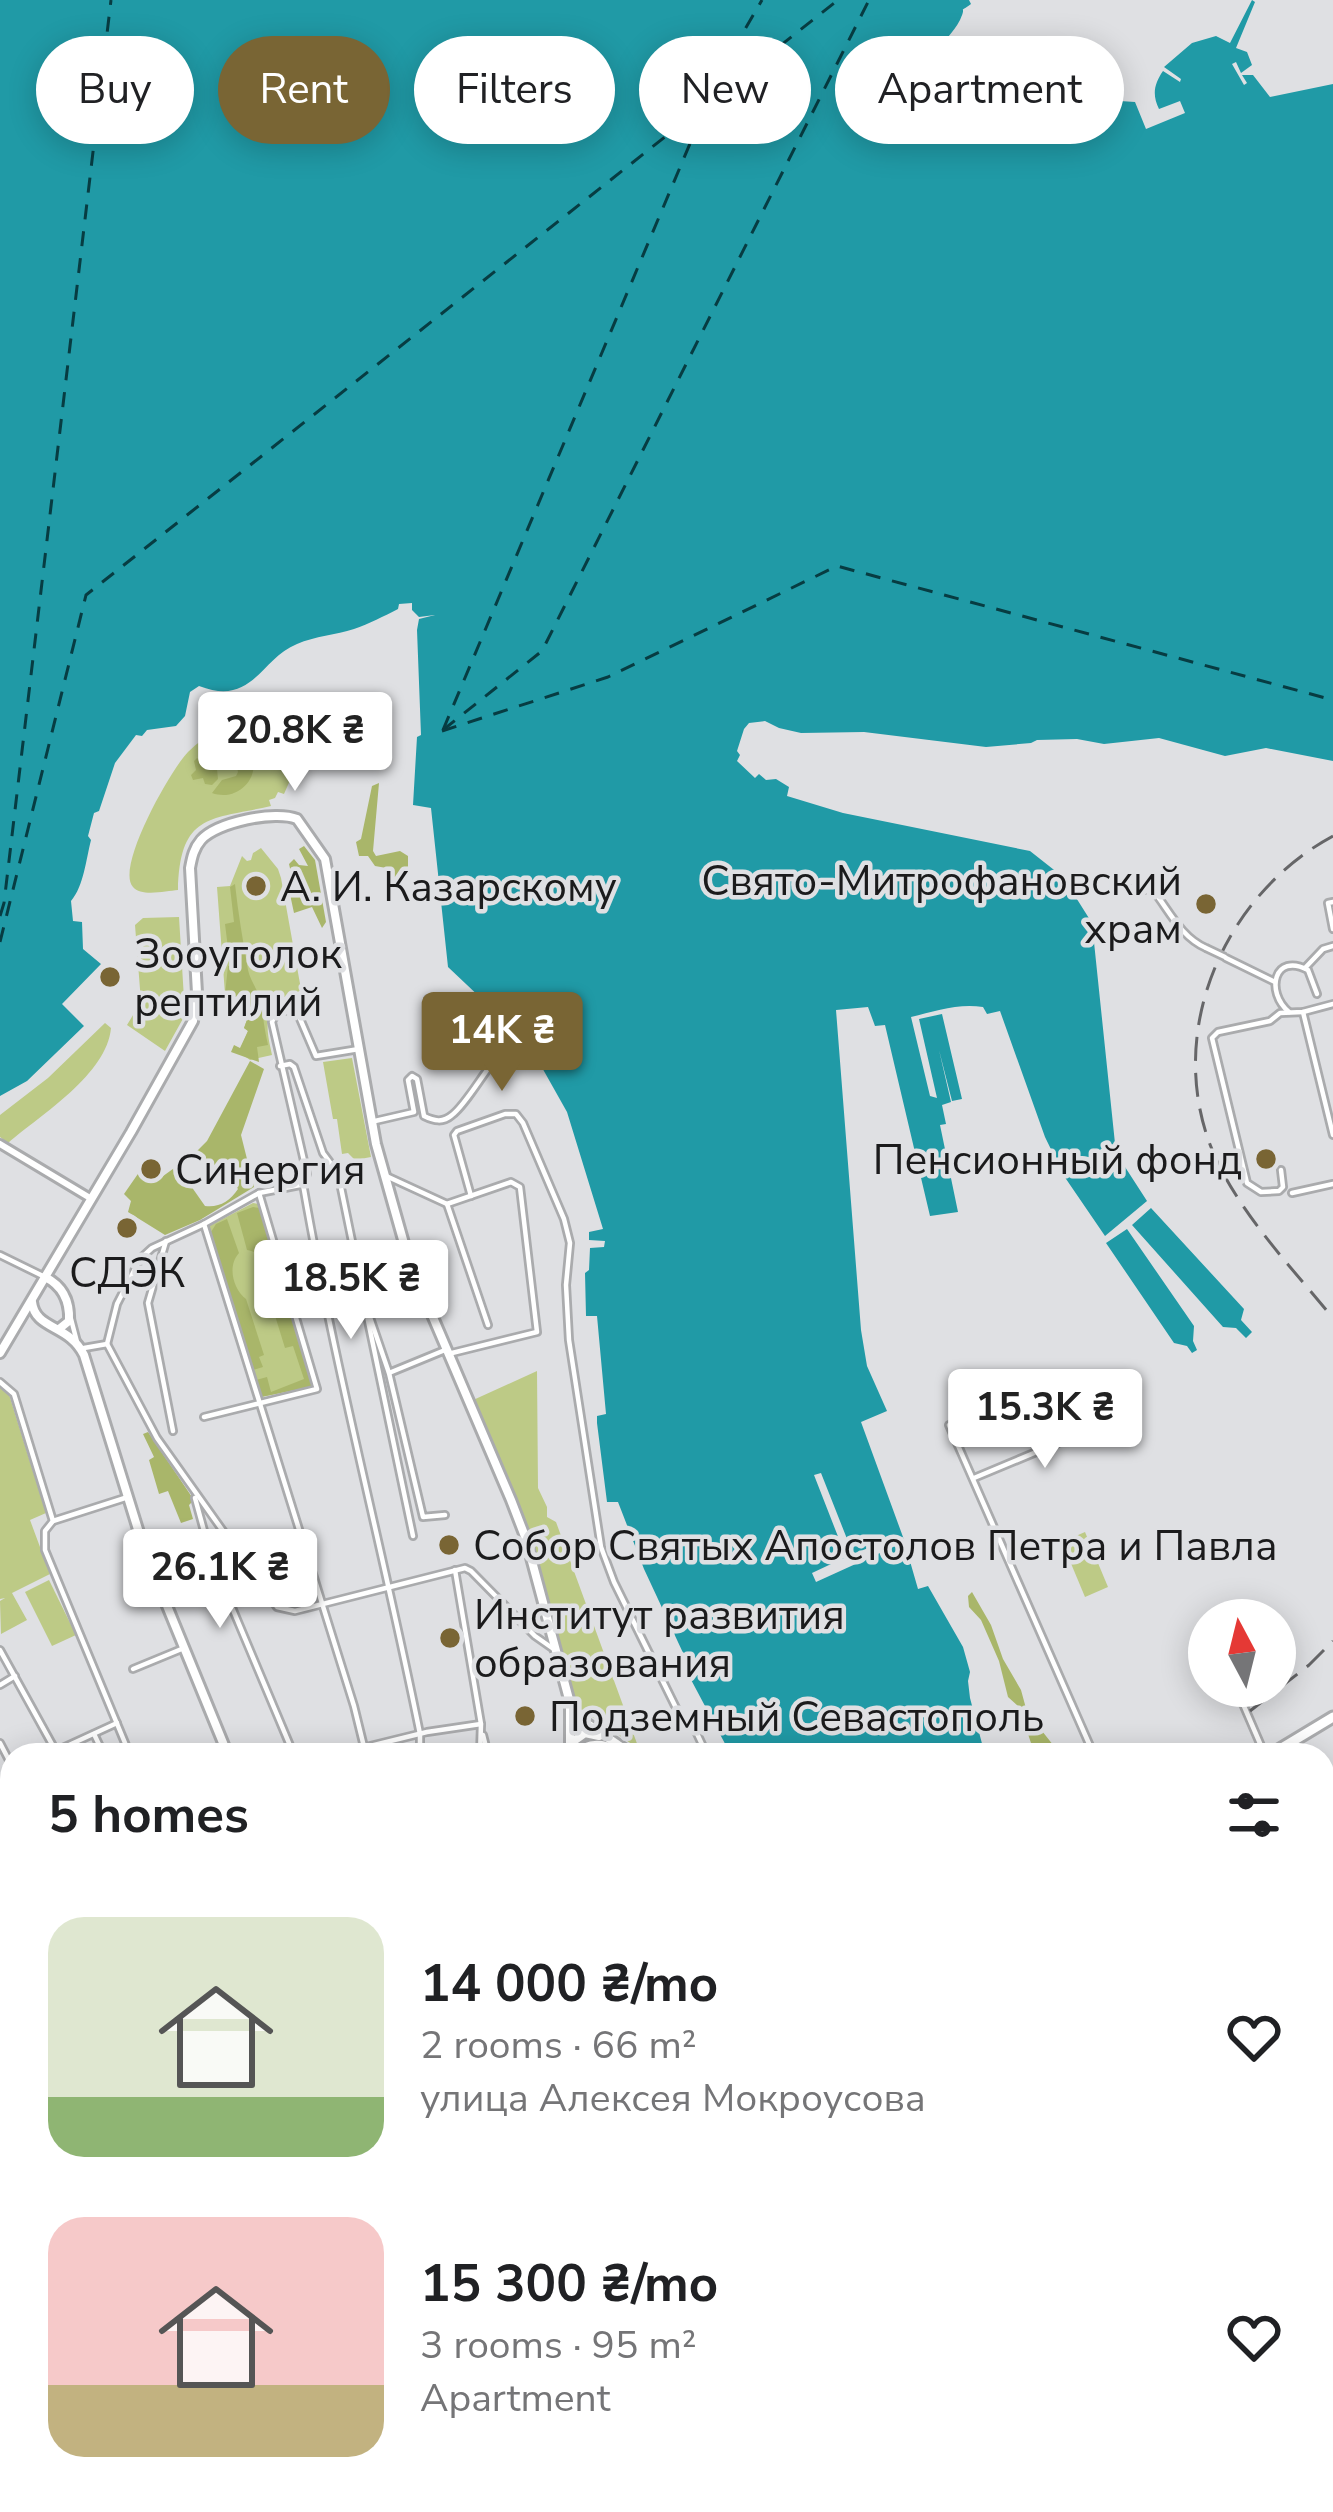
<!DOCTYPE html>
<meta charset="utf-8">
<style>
:root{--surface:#fff;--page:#f6f6f6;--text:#202124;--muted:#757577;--accent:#796534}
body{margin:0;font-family:"Nunito Sans",sans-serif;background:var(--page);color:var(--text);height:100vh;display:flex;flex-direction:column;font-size:45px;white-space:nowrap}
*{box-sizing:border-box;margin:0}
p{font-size:39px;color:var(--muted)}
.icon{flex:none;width:66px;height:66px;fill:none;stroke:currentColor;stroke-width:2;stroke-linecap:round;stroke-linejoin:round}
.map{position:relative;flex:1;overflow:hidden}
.side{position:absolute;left:0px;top:1743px;width:1335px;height:771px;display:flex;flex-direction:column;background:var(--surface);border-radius:36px 36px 0 0;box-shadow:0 6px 30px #0003}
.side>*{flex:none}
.top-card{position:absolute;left:36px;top:36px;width:1263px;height:108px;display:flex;gap:24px}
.needle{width:78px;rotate:353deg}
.controls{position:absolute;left:1188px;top:1599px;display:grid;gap:24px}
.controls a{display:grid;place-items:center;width:108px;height:108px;border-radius:50%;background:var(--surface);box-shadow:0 6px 30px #0003;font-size:60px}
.price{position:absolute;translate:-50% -102px;padding:0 27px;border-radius:12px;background:#fff;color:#222;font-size:39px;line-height:78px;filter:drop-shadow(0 3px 6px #0008)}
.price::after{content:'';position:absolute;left:50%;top:72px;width:36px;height:27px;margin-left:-18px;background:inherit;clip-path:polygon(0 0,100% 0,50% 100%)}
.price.selected{background:var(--accent);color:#fff}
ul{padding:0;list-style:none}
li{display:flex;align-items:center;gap:36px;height:300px;padding:0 48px}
li span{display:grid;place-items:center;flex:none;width:336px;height:240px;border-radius:36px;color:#555}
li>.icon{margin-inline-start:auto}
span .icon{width:144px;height:144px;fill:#fffc;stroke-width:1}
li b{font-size:51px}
h2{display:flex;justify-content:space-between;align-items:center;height:144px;padding:0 48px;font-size:51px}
.pill{padding:0 42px;border-radius:54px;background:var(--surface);box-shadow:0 6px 30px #0003;font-size:42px;line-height:108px}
.pill.selected{background:var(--accent);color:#fff}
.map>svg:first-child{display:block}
</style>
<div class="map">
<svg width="1333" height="2512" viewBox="0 0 1333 2512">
<rect width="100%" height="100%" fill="#dfe0e3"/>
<!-- green -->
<g fill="#bdca86">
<path d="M284 692 298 762 284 794 278 792 275 798 269 800 271 806C211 820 180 812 178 890 166 891 141 897 133 887 115 868 171 769 188 752 214 727 253 710 284 692Z"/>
<path d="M261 848 278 869 281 878 304 1006C297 1007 289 1005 282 1006 260 1011 269 1040 272 1055L250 1060 239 1052 248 1031 244 1028 248 1017 244 1009 236 1005 225 994 217 887 230 886 242 856 247 861 251 860 253 853Z"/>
<path d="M179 917 185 1015 165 1051 127 1025 141 1002 135 925 143 918Z"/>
<path d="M105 1023 111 1028C107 1074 42 1114 8 1143L0 1137V1115L48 1078Z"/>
<path d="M352 1058 371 1157 355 1160 348 1153 342 1154 337 1119H333L323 1062Z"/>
<path d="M253 1203 260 1204 314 1386 261 1397 209 1226Z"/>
<path d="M537 1371 538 1488 547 1507V1517L556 1522 639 1749 576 1706 552 1615 515 1496 471 1401Z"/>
<path d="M0 1384 7 1388 46 1513 30 1520 50 1574 12 1593 27 1620 1 1634 0 1601 5 1598 0 1599Z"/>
<path d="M1085 1532 1108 1587 1085 1597 1062 1542Z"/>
<path d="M49 1580 76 1635 52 1646 25 1592Z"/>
</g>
<!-- forest -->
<g fill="#a9b66a">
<path d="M223 738C231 741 244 744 249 751 264 773 240 803 212 793L222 780 236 776 238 772 235 760H222L217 769 218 779 212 785 205 784 203 778 193 780 191 775 196 770 194 761 197 758 201 761 203 757H207L202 751 207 750 208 742 213 741 222 751Z"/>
<path d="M379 783 373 851 376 856 400 851 408 856V867L403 871 405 885H400L394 880 392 869 375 866 368 856H359L356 842 361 839 372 786Z"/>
<path d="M304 846 315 860 326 922 322 928 312 907 294 913 288 885 292 877 289 864 294 859 299 865 308 866 299 849Z"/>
<path d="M235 884C238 913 243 941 248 970 251 983 261 994 262 1006 263 1020 265 1031 268 1045L257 1047 259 1062 231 1052 234 1045 240 1048 248 1031 244 1028 248 1017 245 1009 236 1005 225 994 228 966 240 964V947L228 948 225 924 234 922 230 887Z"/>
<path d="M250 1061 264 1069 241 1135 254 1187 200 1220 165 1235 128 1212 131 1201 124 1194 142 1168 159 1179 177 1166 205 1206C219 1208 230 1201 238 1189L226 1172 195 1153 207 1141Z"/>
<path d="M253 1207 260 1208 285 1282 314 1386 261 1397 256 1380 267 1377 271 1392 304 1379 293 1346 285 1348 268 1293 271 1285C267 1269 266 1253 247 1250L237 1213Z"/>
<path d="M227 1219 239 1253C227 1266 233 1289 246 1299L264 1355 259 1357 263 1367 253 1370 211 1232 216 1224Z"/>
<path d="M148 1432 194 1500 189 1505 193 1519 181 1523 168 1491 159 1494 149 1460 154 1457 143 1434Z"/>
<path d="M972 1592 991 1625 1003 1659 1021 1690 1027 1712 1061 1755H1035L1019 1707 1008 1697 999 1661 981 1620 969 1607 968 1596Z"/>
</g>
<!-- water -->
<g fill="#209aa6">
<path d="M0 0H969L971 4C956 15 968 3 960 20 947 45 912 68 904 92L929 113V121L937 124 942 132 947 134 951 126 957 128 954 135 959 137C970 129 983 127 996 132 1003 122 1014 122 1023 115L1035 117 1054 113 1062 119 1075 117 1091 105H1100L1105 100 1135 102 1146 129 1185 113 1180 101 1159 109C1152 95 1154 84 1163 71L1180 82 1181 79 1164 67 1192 43 1216 36 1230 43 1252 0 1255 2 1236 48 1247 52 1252 65 1241 73 1236 62 1232 64 1244 85 1247 83 1242 75H1253L1270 97 1333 84V761L1266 748 1225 756 1159 738 1104 744 1077 739 1037 740 1031 743 986 747 864 732 801 733 779 728 765 721 749 723 744 729 737 751 740 755 737 761 755 778 759 774 766 780 776 779 789 787 787 796 843 813 1030 851 1063 877 1092 923 1116 1153 1147 1201 1105 1236 1064 1176 1045 1137 1000 1011 987 1014 983 1007C959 1003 935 1011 911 1017L930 1096 937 1098 919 1019 942 1014 962 1099 952 1101 939 1050 951 1102 942 1105 946 1124 940 1125 958 1212 930 1216 885 1025 875 1026 868 1007 836 1010 861 1330 867 1366 887 1411 861 1422 903 1537 918 1589 928 1586 963 1647 970 1672 968 1681 970 1698 985 1755H731L688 1674 691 1670 644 1569 618 1502H607L597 1423V1416L606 1414 597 1316H586L585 1273 589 1270 590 1248 604 1247 605 1241 589 1240V1232L603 1229 567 1112 531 1048 522 1052 515 1044 521 1036 448 967 431 808 413 805 417 737 421 735 417 630 419 619 435 615 419 617 412 610V603L399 604 398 609C384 616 369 624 354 629 336 635 315 636 297 644 260 659 253 707 199 686L190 692 185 716 176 726 147 730 142 736 136 735 115 763 99 811 94 813 88 836 91 840C86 859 84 886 71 901L73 921 82 922 83 949 101 964 62 1004 84 1026 27 1081 0 1096Z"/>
<path d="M1151 1208 1244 1309 1241 1320 1252 1332 1246 1338 1236 1328 1223 1327 1132 1225Z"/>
<path d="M1127 1229 1194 1326 1193 1341 1197 1350 1192 1353 1187 1346 1174 1343 1106 1243Z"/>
</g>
<!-- pier -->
<path fill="#dfe0e3" d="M821 1473 853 1554 886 1541 888 1544 903 1537 904 1542 816 1582 812 1573 846 1557 814 1475Z"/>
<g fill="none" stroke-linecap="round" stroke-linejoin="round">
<!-- ferry -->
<g stroke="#073c42" stroke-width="3" stroke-dasharray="15 12" stroke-linecap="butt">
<path d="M709 100 719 74 762 0"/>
<path d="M443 730 542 651 869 0"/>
<path d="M443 730 705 108"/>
<path d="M442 731 608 677 837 566 1333 700"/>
<path d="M0 916 4 903 111 0"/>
<path d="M0 942 86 595 838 0"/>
</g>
<!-- minor casing -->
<g stroke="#aaabad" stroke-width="10">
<g id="minor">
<path d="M1130 889 1153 890C1170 912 1181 937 1206 948"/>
<path d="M1333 902 1328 903 1333 929"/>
<path d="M1226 958 1275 982"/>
<path d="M1305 968 1323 949 1333 946"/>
<path d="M1289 1012C1265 992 1274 952 1308 970L1317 994"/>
<path d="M1303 1012 1333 1135"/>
<path d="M359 1049 316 1056 298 1014C287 1007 276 1011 272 1022L307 1174 303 1184C335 1369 383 1550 420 1734V1755"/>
<path d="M280 1066 290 1064 294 1067 323 1153 338 1173 364 1300 389 1373 423 1517 445 1515"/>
<path d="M375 1121 414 1112 408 1080 412 1076 417 1079 424 1116C434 1121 443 1123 452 1115 466 1105 486 1068 502 1051L490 1040 428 999"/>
<path d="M1281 1170 1283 1187 1279 1191 1261 1192 1247 1183 1212 1038 1218 1032 1270 1021 1280 1013 1303 1012 1333 1004"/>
<path d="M384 1175 447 1204 511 1182 520 1187 537 1332 448 1354"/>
<path d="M1292 1193 1333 1184"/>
<path d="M471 1196 454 1135 457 1131 505 1114H516L523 1123 564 1219 570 1243 566 1285 569 1340 601 1547 614 1582 682 1720 692 1723 707 1755"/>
<path d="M447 1204 488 1325"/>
<path d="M204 1224 354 1706 366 1755"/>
<path d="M166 1241 148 1303 173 1431"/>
<path d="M0 1255 45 1277"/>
<path d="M366 1311 413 1536"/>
<path d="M71 1319 77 1342"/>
<path d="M107 1344 157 1438 277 1607 295 1611 465 1568 471 1571 535 1636 555 1650"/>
<path d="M107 1344 117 1304 140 1259 152 1248 204 1224 259 1193 300 1185"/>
<path d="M84 1348 107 1344"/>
<path d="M389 1373 445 1350"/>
<path d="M0 1382 14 1394 53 1521 45 1531V1550L130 1755"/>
<path d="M1018 1395 1023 1408 1044 1399 1038 1386 1029 1384 1022 1386 1018 1395 949 1425 1094 1755"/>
<path d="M204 1417 317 1389 259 1193"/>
<path d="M974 1478 1101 1425"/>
<path d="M195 1498 212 1560 294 1755"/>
<path d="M53 1521 128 1497"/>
<path d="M455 1570 481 1724 480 1755"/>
<path d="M0 1650 58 1755"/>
<path d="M1275 1658 1285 1650"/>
<path d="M133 1669 184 1648"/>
<path d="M0 1685 15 1676"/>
<path d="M1245 1686 1240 1697 1265 1755"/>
<path d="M94 1734 104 1755"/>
<path d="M483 1735 488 1755"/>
<path d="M0 1743 12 1766"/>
<path d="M366 1747 427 1732 481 1724"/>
<path d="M56 1751 117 1723"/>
<path d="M0 1846 12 1870"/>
<path d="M0 1961 12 1994"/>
<path d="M0 2068 9 2091"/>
<path d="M1323 2090H1333"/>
<path d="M0 2348 12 2350"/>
<path d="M1323 2378 1333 2381"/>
<path d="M1323 2422 1329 2423"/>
<path d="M0 2439 12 2353"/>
<path d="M1323 2452 1333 2454"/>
<path d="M967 2502 989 2512"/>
<path d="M26 2512 28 2502"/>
<path d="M82 2512 85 2502"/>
<path d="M125 2512 128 2502"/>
</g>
</g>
<!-- tertiary casing -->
<g stroke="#aaabad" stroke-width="12">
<path id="tertiary" d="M0 1144 90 1198"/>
</g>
<!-- secondary casing -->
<g stroke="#aaabad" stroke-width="14">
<g id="secondary">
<path d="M45 1277C63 1286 70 1301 69 1321L59 1329"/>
<path d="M32 1302C35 1330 69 1324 84 1355L145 1552 228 1755"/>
<path d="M0 1353 131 1132 193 1021 197 993 190 868C192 857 194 848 201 840 217 822 276 810 297 819L325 859 376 1144 409 1261 511 1500 526 1539 570 1703V1755"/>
<path d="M573 1714 633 1755"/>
<path d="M571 1743 585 1733 599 1736"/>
<path d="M575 1755C587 1742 602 1743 617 1750"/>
<path d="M0 2113 12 2107"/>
<path d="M577 2502 583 2512"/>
<path d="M603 2502 613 2512"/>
<path d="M226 2512 229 2502"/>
<path d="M300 2512 302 2502"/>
</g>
</g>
<!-- primary casing -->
<g stroke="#aaabad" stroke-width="15">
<g id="primary">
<path d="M1270 1755 1333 1717"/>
<path d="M888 2502 898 2512"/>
</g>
</g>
<!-- minor -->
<use href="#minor" stroke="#fff" stroke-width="4.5"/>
<!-- tertiary -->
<use href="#tertiary" stroke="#fff" stroke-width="6"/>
<!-- secondary -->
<use href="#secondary" stroke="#fff" stroke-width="8"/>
<!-- primary -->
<use href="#primary" stroke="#fff" stroke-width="9"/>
<!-- rail -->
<g stroke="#666668" stroke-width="3" stroke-dasharray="24 12" stroke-linecap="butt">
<path d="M1333 836C1216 899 1157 1051 1223 1173 1251 1225 1295 1272 1333 1318"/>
<path d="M1250 1711 1309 1665 1333 1641"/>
<path d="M780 2512V2502"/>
</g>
<!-- minor-bridge casing -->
<g stroke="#aaabad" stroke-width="10" stroke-linecap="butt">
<path id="minor-bridge" d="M1206 948 1225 957"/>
</g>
<!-- minor-bridge -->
<use href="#minor-bridge" stroke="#fff" stroke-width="4.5"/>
</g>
<!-- markers -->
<g fill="#796534" stroke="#dfe0e3" stroke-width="4.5">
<circle cx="256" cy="886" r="12"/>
<circle cx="1206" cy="904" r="12"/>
<circle cx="110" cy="977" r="12"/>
<circle cx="1266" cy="1159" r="12"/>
<circle cx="151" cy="1169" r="12"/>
<circle cx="127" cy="1228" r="12"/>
<circle cx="449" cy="1545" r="12"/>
<circle cx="450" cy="1638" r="12"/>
<circle cx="525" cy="1716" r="12"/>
</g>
<g text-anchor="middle" stroke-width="9" stroke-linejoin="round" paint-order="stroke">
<!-- poi labels -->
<g font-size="42" fill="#1b1b1c" stroke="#dfe0e3" text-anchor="start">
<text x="1182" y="895" text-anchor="end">Свято-Митрофановский<tspan x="1182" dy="48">храм</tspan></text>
<text x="280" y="901">А. И. Казарскому</text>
<text x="134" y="968">Зооуголок<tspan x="134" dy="48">рептилий</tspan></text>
<text x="1242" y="1174" text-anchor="end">Пенсионный фонд</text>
<text x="175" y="1184">Синергия</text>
<text x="127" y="1287" text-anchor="middle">СДЭК</text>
<text x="473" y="1560">Собор Святых Апостолов Петра и Павла</text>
<text x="474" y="1629">Институт развития<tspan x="474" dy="48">образования</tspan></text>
<text x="549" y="1731">Подземный Севастополь</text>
</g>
</g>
</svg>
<div class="controls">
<a><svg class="needle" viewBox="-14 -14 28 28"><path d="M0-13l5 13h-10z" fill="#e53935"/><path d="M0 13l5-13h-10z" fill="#757577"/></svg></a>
</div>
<b class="price" style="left:295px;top:794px">20.8K ₴</b>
<b class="price selected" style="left:502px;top:1094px">14K ₴</b>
<b class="price" style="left:351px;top:1342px">18.5K ₴</b>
<b class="price" style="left:1045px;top:1471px">15.3K ₴</b>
<b class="price" style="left:220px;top:1631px">26.1K ₴</b>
<div class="top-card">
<a class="pill">Buy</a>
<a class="pill selected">Rent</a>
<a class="pill">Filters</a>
<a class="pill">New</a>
<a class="pill">Apartment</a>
</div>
<section class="side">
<h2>5 homes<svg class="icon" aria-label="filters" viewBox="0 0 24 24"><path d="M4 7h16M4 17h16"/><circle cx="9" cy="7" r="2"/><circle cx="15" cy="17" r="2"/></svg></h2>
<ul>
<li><span style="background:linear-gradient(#dfe7d0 75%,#8fb573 0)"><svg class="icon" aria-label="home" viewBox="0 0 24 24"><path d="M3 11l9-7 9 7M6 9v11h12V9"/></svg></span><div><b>14 000 ₴/mo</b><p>2 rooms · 66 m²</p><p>улица Алексея Мокроусова</p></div><svg class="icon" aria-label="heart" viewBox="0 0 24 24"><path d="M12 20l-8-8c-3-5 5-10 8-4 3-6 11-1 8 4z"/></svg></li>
<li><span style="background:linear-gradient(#f6c9c9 70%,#c2b280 0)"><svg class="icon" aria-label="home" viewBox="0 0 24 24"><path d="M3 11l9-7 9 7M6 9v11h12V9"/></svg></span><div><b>15 300 ₴/mo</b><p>3 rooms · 95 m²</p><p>Apartment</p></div><svg class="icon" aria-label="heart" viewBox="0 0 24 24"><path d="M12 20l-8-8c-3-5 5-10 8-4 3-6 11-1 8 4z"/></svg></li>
</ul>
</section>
</div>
